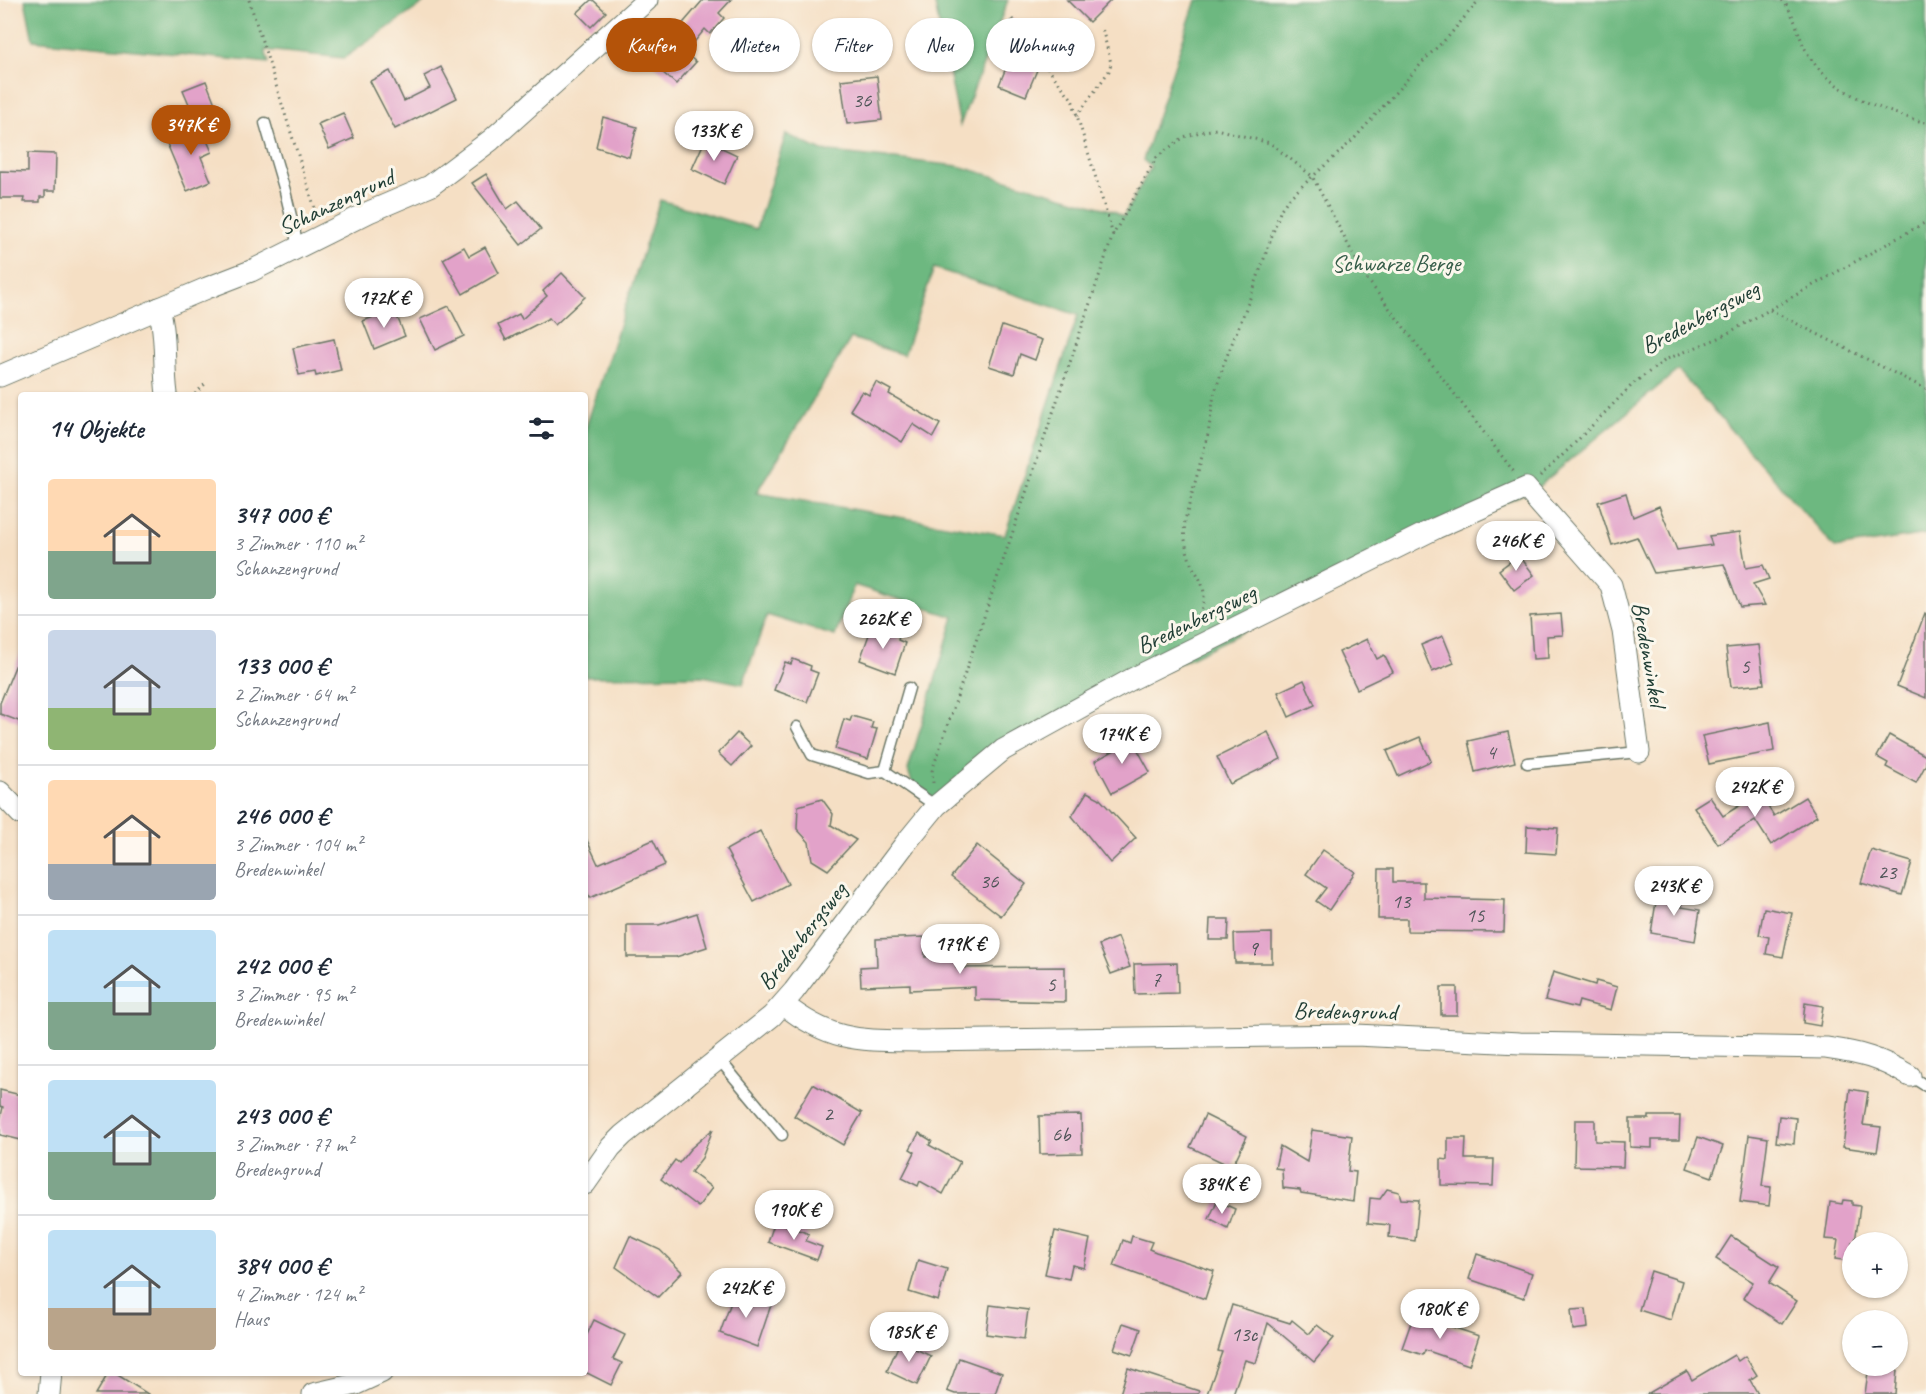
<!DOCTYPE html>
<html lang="de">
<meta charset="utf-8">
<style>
:root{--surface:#fff;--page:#f6f6f7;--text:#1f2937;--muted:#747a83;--line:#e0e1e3;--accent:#b45309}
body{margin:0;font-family:Caveat,sans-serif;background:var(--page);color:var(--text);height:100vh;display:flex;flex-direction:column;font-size:22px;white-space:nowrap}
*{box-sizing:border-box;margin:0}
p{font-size:20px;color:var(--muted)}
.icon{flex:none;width:33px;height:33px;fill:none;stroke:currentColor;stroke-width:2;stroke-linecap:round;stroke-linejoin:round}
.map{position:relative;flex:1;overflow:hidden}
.details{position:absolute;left:18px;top:392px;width:570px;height:984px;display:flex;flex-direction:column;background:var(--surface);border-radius:6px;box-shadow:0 2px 4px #0004}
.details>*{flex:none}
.hud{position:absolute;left:606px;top:18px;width:570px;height:54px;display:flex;gap:12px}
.buttons{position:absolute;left:1842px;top:1232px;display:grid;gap:12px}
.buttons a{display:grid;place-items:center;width:66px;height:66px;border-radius:50%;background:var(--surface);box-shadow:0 2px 4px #0004;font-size:30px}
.price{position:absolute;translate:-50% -51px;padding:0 14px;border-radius:21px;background:#fff;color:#222;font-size:20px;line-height:39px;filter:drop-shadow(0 2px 3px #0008)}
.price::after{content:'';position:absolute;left:50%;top:36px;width:18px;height:14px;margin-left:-9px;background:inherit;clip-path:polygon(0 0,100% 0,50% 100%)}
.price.selected{background:var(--accent);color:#fff}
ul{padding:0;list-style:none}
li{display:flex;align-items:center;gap:18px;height:150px;padding:0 30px}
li+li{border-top:2px solid var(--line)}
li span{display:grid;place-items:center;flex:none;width:168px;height:120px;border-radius:6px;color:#555}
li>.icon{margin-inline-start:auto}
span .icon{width:72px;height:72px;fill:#fffc;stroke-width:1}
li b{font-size:26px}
h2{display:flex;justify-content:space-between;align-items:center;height:72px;padding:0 30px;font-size:26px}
.chip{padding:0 21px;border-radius:27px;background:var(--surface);box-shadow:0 2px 4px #0004;font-size:21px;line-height:54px}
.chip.selected{background:var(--accent);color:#fff}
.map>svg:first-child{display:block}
</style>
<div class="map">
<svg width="1926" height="1394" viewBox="0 0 1926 1394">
<rect width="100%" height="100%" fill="#fbf7ec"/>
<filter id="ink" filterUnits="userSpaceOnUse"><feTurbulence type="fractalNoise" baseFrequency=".0167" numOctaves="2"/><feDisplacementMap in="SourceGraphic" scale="12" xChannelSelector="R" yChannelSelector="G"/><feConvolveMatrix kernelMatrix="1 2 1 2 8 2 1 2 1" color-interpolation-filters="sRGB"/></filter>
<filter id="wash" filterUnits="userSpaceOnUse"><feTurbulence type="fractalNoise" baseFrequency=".008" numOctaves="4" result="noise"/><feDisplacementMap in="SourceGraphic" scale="24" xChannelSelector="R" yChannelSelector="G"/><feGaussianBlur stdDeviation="1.35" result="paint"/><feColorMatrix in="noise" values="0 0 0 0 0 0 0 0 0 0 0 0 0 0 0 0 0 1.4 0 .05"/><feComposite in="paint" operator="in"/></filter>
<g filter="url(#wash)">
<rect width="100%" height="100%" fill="#f5dfc4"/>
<!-- forest -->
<g fill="#6db880" stroke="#467a5a" stroke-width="1.5" fill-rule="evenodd">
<path d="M25 0H428L344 58 265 50 269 63 33 40Z"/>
<path d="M934 0H1008L960 125Z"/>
<path d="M1196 0H1926V534L1835 548 1678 370 1539 486 1003 750 936 806 915 792 908 770 954 617 854 585 835 636 767 615 743 684 703 676 585 677V430L660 200 756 229 786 134 822 151 958 166 1114 211 1123 217 1151 167 1143 160ZM934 268 1078 315 1005 535 756 493 851 338 904 355Z"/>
</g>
<g id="blocks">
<!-- building -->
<g fill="#e2a2c9">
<path d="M591 0H593L606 12 591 27 577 13Z"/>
<path d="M703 0H731L719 13 724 18 710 34 705 29 685 53 696 62 676 84 654 65 670 47 666 43Z"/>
<path d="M1067 0H1111L1089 22Z"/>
<path d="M1013 19 1024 32 1013 41 1002 28Z"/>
<path d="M1010 58 1037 70 1026 96 999 85Z"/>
<path d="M441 67 457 98 395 129 370 81 390 71 404 101 430 88 424 76Z"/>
<path d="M877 76 882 120 847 124 841 80Z"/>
<path d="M206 81 220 116 198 125 183 90Z"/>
<path d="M343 113 354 138 329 149 318 124Z"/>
<path d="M603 117 637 127 629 157 596 147Z"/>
<path d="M200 124 212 152 201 157 211 181 187 191 165 139Z"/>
<path d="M705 140 737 155 724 184 692 169Z"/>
<path d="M28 153 56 154 55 191H45V197H40V202H24L25 198H0V171L28 172Z"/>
<path d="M486 174 507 209 518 201 541 229 521 245 472 183Z"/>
<path d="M464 247 469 256 485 247 499 273 463 294 443 259Z"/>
<path d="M562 273 585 297 555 325 549 318 506 340 498 325 519 314 522 319 547 296 543 291Z"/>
<path d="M449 306 464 336 435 350 420 319Z"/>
<path d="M394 309 405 336 374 349 363 321Z"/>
<path d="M1002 326 1042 340 1035 360 1020 354 1014 374 989 366Z"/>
<path d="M334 339 341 370 316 376 315 372 299 375 293 348Z"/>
<path d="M876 382 891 390 889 394 940 424 933 437 913 424 902 442 850 410 862 391 869 395Z"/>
<path d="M1626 493 1633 517 1659 506 1677 550 1712 545 1709 536 1740 532 1746 568 1763 565 1769 579 1753 584 1765 605 1740 607 1724 564 1654 573 1637 537 1612 545 1598 502Z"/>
<path d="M1519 555 1534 575 1514 590 1499 570Z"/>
<path d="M1925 613 1926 614V698L1897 686Z"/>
<path d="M1561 614 1563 635 1547 636 1548 658 1533 659 1530 616Z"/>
<path d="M871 629 878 632V629L899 636 898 640 905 643 895 673 860 660Z"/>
<path d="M1443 636 1454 663 1432 672 1421 645Z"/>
<path d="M1367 639 1377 659 1384 655 1393 672 1357 689 1339 652Z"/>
<path d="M1759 645 1764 684 1731 687 1726 648Z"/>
<path d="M21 652V722L0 714V703Z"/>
<path d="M793 659 811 666 810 670 818 673 807 702 774 690 785 662 791 664Z"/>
<path d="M1304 680 1315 705 1289 717 1278 692Z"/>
<path d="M852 716 873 722 871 728 877 729 868 759 835 749 844 719 850 721Z"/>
<path d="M1770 722 1774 751 1709 764 1702 736Z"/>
<path d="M1268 732 1281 759 1230 784 1217 757Z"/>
<path d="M1508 732 1515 762 1475 772 1468 741Z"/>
<path d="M737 733 751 746 732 766 718 753Z"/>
<path d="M1129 734 1150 772 1112 793 1095 761 1115 750 1111 744Z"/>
<path d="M1889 735 1926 756V764L1916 783 1886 767 1888 763 1877 757Z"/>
<path d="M1420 737 1431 761 1398 776 1387 751Z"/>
<path d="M1087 792 1099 798 1136 838 1110 863 1072 816Z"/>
<path d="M1759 793 1774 816 1805 797 1817 816 1771 845 1755 820 1718 844 1694 807 1710 797 1723 816Z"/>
<path d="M822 799 833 814 831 825 856 840 828 870 812 860 809 842 797 829 798 806Z"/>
<path d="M1527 826 1558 828 1556 854 1526 852Z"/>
<path d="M760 831 788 884 754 902 726 850Z"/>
<path d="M585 836 598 864 653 840 665 865 590 898 585 887Z"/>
<path d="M977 845 1026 884 1001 916 951 877Z"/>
<path d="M1323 850 1355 872 1329 910 1316 901 1326 888 1306 874Z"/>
<path d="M1871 850 1912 862 1902 895 1861 883Z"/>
<path d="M1379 869H1393V882H1424V898L1505 900 1504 932 1407 931V919H1378Z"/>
<path d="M1658 890 1683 894 1681 907 1700 910 1695 941 1651 933Z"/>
<path d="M1764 908 1792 913 1783 957 1766 954 1769 937 1759 935Z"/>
<path d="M697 913 707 947 676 957H627V925H659Z"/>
<path d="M1210 919H1229L1228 940H1209Z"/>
<path d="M1272 933V963H1235L1234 934Z"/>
<path d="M924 937 925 957 955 956 956 968 1065 967V1002L975 1000V987L910 990V984L861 986 860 967 877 966 876 939Z"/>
<path d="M1118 937 1130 967 1111 974 1099 945Z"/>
<path d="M1177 963 1178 993 1135 994 1134 964Z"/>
<path d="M1553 972 1595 985 1596 981 1617 987 1611 1010 1579 1001 1577 1008 1545 1000Z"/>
<rect x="1441" y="987" width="16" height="28"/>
<path d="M1805 1003 1823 1006 1820 1026 1803 1023Z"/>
<path d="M813 1084 862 1113 843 1145 794 1116Z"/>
<path d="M1850 1089 1868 1092 1863 1125 1881 1127 1877 1152 1843 1147Z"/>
<path d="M0 1090 21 1095V1140L0 1135V1120L3 1107 0 1106Z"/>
<path d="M1081 1115 1082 1153 1040 1154 1039 1116Z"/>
<path d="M1205 1115 1247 1136 1232 1167 1190 1147Z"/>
<path d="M1649 1116H1680L1679 1140H1652V1148L1630 1147V1119H1649Z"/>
<path d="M1779 1116 1796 1118 1794 1144 1776 1142Z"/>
<path d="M1575 1120H1595V1141L1624 1142 1623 1167 1574 1166Z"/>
<path d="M713 1129 702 1158 691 1172 712 1188 698 1207 661 1179 675 1160 679 1163 690 1149Z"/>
<path d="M1312 1130 1352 1136 1348 1171 1356 1172 1353 1201 1301 1193 1300 1190 1283 1188 1282 1169 1275 1168 1280 1146 1307 1162Z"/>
<path d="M919 1133 932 1141 929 1145 960 1162 943 1194 920 1181 918 1186 902 1178 915 1152 910 1149Z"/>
<path d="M1749 1135 1768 1138 1762 1186 1771 1187 1769 1206 1740 1202Z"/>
<path d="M1698 1137 1723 1146 1712 1177 1687 1168Z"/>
<path d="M1448 1138H1466L1465 1159H1494L1493 1186 1441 1185V1159L1448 1160Z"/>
<path d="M1387 1189 1399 1192 1401 1199 1419 1200 1415 1241 1389 1237 1390 1225 1368 1223 1370 1198 1380 1199Z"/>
<path d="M1843 1200 1852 1201V1205L1860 1206 1855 1242H1852V1261L1835 1259 1838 1240 1825 1239 1830 1202 1842 1204Z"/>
<path d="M1217 1201 1235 1209 1228 1229 1209 1219Z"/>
<path d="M775 1221 809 1234 806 1241 822 1247 817 1260 768 1242Z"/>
<path d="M1055 1231 1090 1239 1084 1268 1072 1265 1069 1279 1045 1274Z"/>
<path d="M630 1236 660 1250 682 1272 658 1297 616 1267Z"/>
<path d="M1132 1236 1152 1242 1149 1249 1156 1252 1214 1271 1205 1299 1114 1266 1123 1240 1130 1243Z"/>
<path d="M1731 1236 1779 1267 1769 1283 1797 1301 1782 1324 1743 1298 1753 1282 1716 1259Z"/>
<path d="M1477 1254 1532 1273 1524 1298 1469 1279Z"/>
<path d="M918 1260 947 1269 938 1301 909 1292Z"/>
<path d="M1651 1271 1682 1281 1671 1320 1639 1310Z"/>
<path d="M735 1291 771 1305 757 1347 720 1333Z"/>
<path d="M990 1305 1028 1310 1024 1339 986 1334Z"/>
<path d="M1232 1305 1290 1323 1292 1320 1309 1334 1317 1325 1334 1338 1314 1362 1268 1323 1256 1363 1245 1360 1233 1394H1207L1222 1352 1218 1351Z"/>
<path d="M1586 1309 1588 1328 1573 1330 1571 1310Z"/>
<path d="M1414 1314 1479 1336 1469 1365 1425 1350 1423 1355 1402 1348Z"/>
<path d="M594 1320 625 1335 613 1359 622 1363 611 1385 585 1372V1339Z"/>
<path d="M1123 1323 1141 1329 1132 1355 1114 1349Z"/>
<path d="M900 1342 931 1356 917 1385 887 1371Z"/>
<path d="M1734 1355 1738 1361 1745 1356 1757 1375 1750 1380 1758 1394H1647L1687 1371 1692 1380Z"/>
<path d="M959 1358 1002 1373 995 1394H955L947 1391Z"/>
<path d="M1869 1365H1882L1897 1370 1895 1394H1865Z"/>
<path d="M1128 1368 1199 1391 1198 1394H1120Z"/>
<path d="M109 1372H113L148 1394H96Z"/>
</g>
</g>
</g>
<g filter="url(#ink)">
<use href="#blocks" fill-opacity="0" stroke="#6a7666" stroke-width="1.5"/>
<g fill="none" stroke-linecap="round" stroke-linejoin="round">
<!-- service casing -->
<g stroke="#6a7666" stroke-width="13">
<g id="service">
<path d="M265 123 285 191 298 246"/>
<path d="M797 727 812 755 869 773 885 771 936 806"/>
<path d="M1527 763 1639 752"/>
<path d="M885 771 909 688"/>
<path d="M719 1059 782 1135"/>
<path d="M1910 1076 1926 1086"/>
</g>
</g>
<!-- minor casing -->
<g stroke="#6a7666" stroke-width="23">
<g id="minor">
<path d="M159 308C167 336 163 366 167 394"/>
<path d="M0 376 207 288 251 271 369 212 430 186 491 140 647 0"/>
<path d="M0 792 21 814"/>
<path d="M783 1004C833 1044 863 1040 923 1041L1356 1035 1520 1043 1826 1048C1861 1053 1880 1058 1910 1076"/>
<path d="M585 1184 611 1147 623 1135 772 1016 794 991 905 844 936 806 1003 750 1130 680 1436 528 1526 488 1611 585 1623 631 1639 752"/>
<path d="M49 1394 51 1372"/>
<path d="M313 1394 356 1384 382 1372"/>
</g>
</g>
<!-- path -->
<g stroke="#6a7666" stroke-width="3" stroke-dasharray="1.5 4.5" stroke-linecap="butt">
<path d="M249 0 317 215"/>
<path d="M1782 0C1797 16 1797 36 1808 54 1831 94 1885 111 1926 123"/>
<path d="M1036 54 1072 99 1113 235"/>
<path d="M1077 116 1109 71 1111 63 1102 28"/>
<path d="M1770 310 1926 389"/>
<path d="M195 394 206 383"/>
<path d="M1540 476 1569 449 1635 382 1667 359 1719 338 1926 222"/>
<path d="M1187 628C1200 616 1209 600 1201 582 1199 576 1195 571 1192 566 1186 550 1183 536 1185 520L1208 434 1214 395 1225 361 1254 288 1281 209 1289 198 1353 140 1429 55 1448 37 1479 0"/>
<path d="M933 783 932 771 1113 235 1157 157 1184 137 1200 132 1216 129 1270 143 1312 176 1364 275 1514 472"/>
</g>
<!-- service -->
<use href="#service" stroke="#fff" stroke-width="10"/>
<!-- minor -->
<use href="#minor" stroke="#fff" stroke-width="21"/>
</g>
</g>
<g text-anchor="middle" stroke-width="6" stroke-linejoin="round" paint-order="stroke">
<!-- number labels -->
<g font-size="21" fill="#505659">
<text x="862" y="107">36</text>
<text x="1745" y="673">5</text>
<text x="1491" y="759">4</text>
<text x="1887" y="879">23</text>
<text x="989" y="888">36</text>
<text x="1401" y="908">13</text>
<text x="1475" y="922">15</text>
<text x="1253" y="955">9</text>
<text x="1156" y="986">7</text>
<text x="1051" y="991">5</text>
<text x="828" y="1121">2</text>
<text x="1061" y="1141">6b</text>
<text x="1244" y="1341">13c</text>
</g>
<!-- street labels -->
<g font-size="24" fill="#1f3d34" stroke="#fbf7ec">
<text transform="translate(336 202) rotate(-25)" y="8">Schanzengrund</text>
<text transform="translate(1700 317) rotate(-28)" y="8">Bredenbergsweg</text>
<text transform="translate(1196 619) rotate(-26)" y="8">Bredenbergsweg</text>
<text transform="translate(1649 654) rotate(80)" y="8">Bredenwinkel</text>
<text transform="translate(802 936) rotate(-52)" y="8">Bredenbergsweg</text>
<text transform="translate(1345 1011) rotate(1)" y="8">Bredengrund</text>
</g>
<!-- park labels -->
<g font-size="24" fill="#345c48" stroke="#fbf7ec">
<text x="1396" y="271">Schwarze Berge</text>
</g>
</g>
</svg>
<div class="buttons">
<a>+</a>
<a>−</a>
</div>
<b class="price selected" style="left:191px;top:156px">347K €</b>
<b class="price" style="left:714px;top:162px">133K €</b>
<b class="price" style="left:384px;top:329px">172K €</b>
<b class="price" style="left:1516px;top:572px">246K €</b>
<b class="price" style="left:883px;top:650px">262K €</b>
<b class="price" style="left:1122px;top:765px">174K €</b>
<b class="price" style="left:1755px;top:818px">242K €</b>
<b class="price" style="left:1674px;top:917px">243K €</b>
<b class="price" style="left:960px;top:975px">179K €</b>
<b class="price" style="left:1222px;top:1215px">384K €</b>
<b class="price" style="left:794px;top:1241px">190K €</b>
<b class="price" style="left:746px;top:1319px">242K €</b>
<b class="price" style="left:1440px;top:1340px">180K €</b>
<b class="price" style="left:909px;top:1363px">185K €</b>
<div class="hud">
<a class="chip selected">Kaufen</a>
<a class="chip">Mieten</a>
<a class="chip">Filter</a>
<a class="chip">Neu</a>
<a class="chip">Wohnung</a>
</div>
<section class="details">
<h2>14 Objekte<svg class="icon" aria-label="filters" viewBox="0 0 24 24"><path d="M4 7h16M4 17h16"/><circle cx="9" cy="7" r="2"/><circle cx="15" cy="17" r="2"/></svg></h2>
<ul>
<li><span style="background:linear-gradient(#ffd9b3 60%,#7fa58c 0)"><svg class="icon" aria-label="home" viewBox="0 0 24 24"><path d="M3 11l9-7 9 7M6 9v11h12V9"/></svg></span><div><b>347 000 €</b><p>3 Zimmer · 110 m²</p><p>Schanzengrund</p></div></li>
<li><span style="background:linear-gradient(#c9d6e8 65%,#8fb573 0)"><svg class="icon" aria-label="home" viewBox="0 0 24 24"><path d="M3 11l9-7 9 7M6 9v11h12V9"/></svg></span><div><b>133 000 €</b><p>2 Zimmer · 64 m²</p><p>Schanzengrund</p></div></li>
<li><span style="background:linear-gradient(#ffd9b3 70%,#9aa5b1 0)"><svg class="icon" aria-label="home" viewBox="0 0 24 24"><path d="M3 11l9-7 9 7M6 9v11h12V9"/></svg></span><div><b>246 000 €</b><p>3 Zimmer · 104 m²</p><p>Bredenwinkel</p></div></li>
<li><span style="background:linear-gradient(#bfe0f5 60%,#7fa58c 0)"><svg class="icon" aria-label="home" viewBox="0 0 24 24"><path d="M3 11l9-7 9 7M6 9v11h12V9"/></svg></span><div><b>242 000 €</b><p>3 Zimmer · 95 m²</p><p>Bredenwinkel</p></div></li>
<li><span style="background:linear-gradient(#bfe0f5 60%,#7fa58c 0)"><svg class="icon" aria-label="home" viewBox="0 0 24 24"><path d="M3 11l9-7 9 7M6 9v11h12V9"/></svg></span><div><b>243 000 €</b><p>3 Zimmer · 77 m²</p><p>Bredengrund</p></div></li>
<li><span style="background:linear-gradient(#bfe0f5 65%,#b9a48a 0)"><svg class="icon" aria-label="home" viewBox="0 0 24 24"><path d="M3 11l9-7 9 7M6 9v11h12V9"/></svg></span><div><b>384 000 €</b><p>4 Zimmer · 124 m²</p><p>Haus</p></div></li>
</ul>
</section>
</div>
